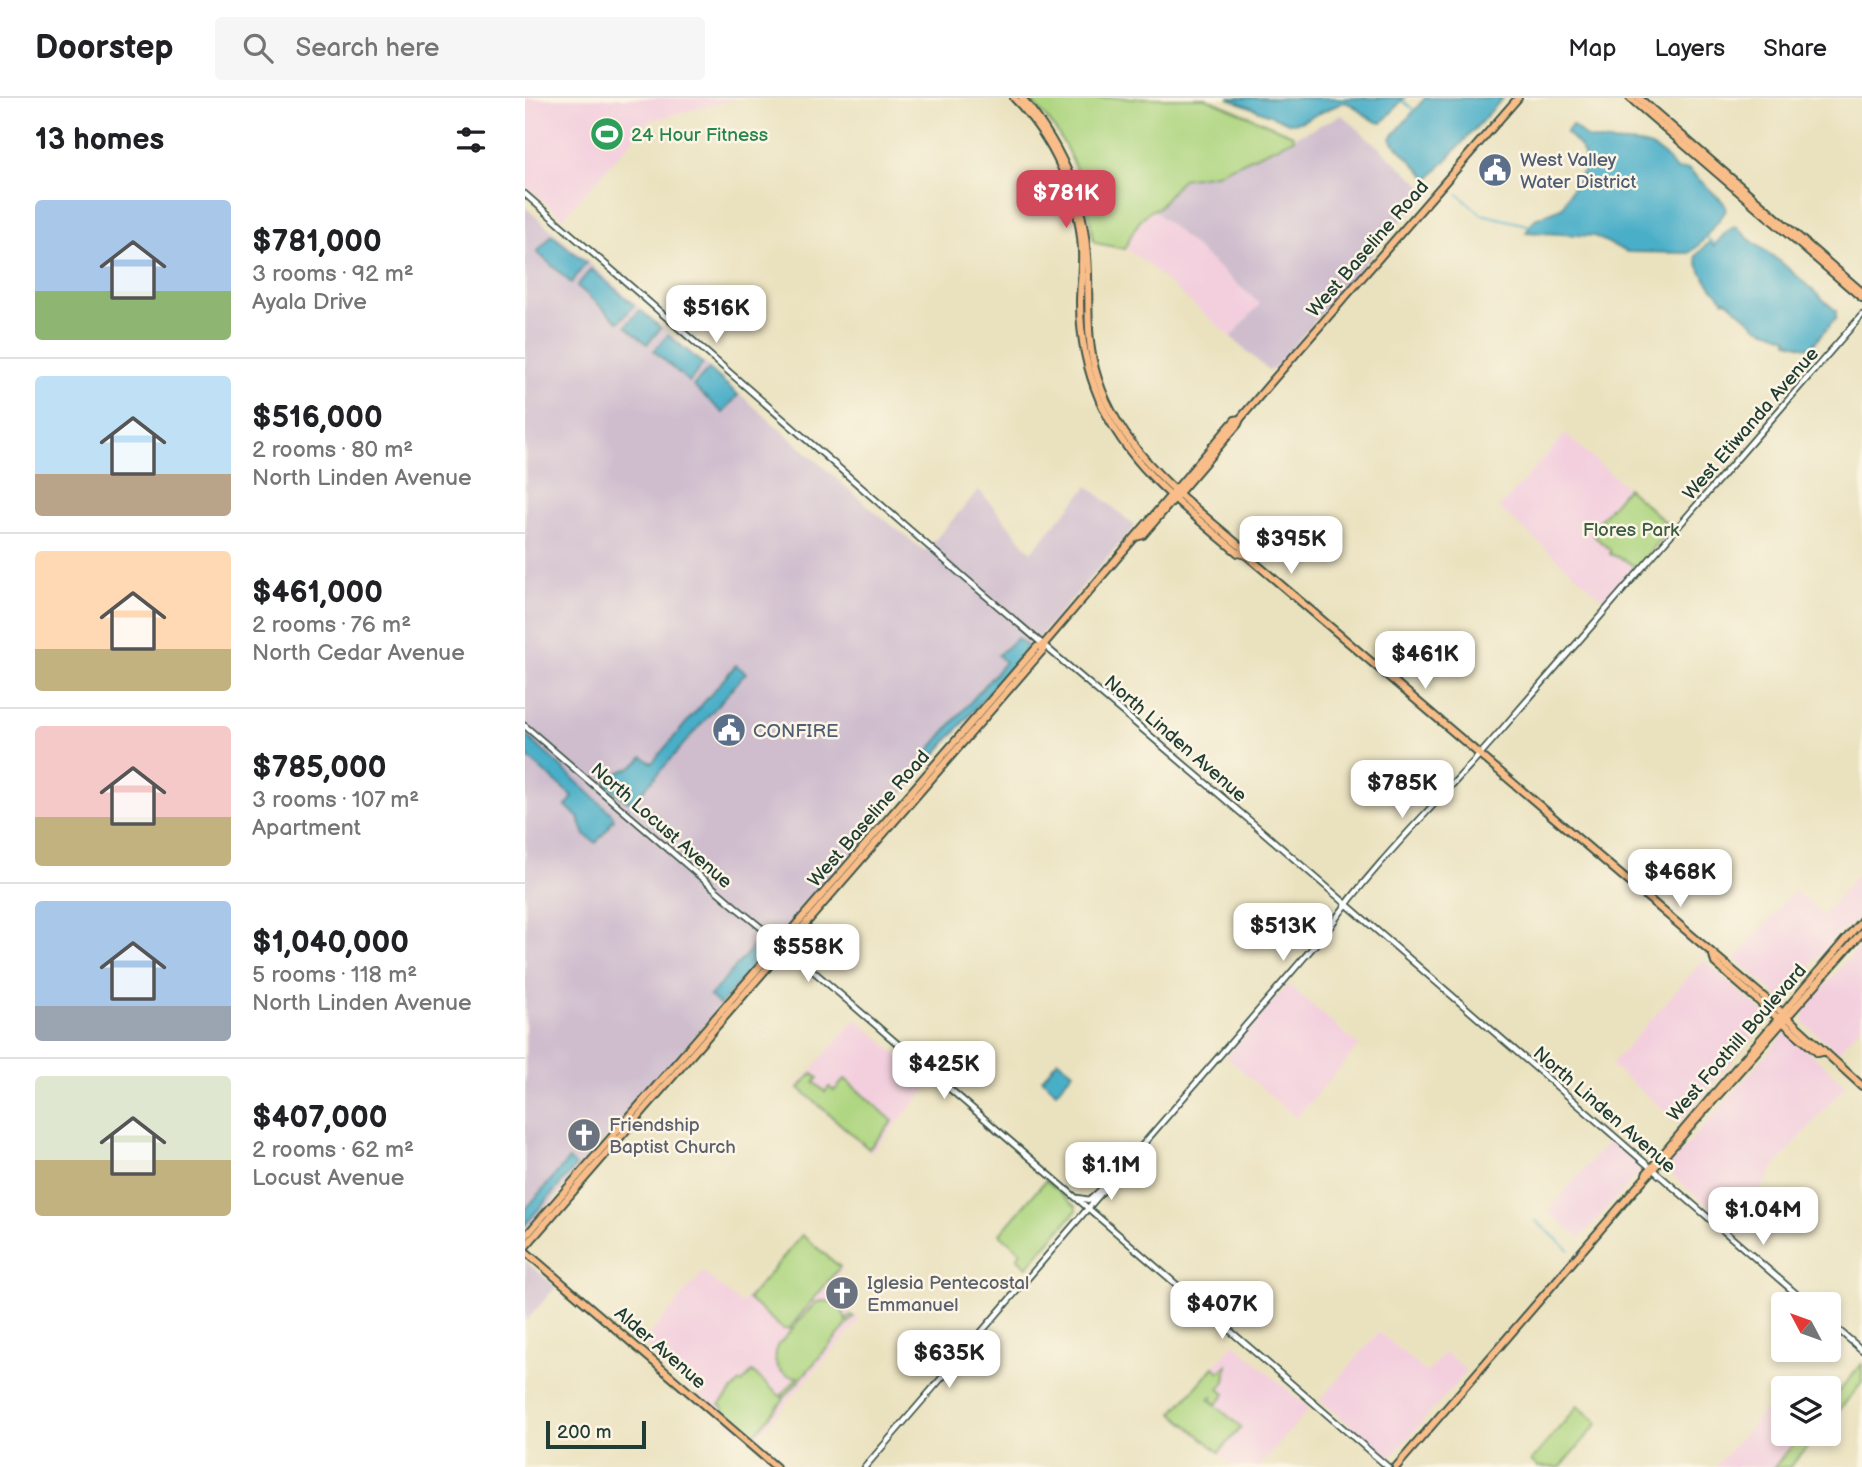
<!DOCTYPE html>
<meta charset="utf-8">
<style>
:root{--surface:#fff;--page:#f6f6f6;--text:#202124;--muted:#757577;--line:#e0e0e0;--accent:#d1495b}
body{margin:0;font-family:"Balsamiq Sans",sans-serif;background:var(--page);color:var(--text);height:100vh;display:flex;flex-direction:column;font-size:26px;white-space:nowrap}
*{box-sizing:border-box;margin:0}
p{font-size:23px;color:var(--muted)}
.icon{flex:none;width:38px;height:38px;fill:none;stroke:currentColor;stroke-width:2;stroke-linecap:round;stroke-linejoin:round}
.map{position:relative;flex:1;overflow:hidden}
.panel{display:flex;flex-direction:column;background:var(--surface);width:525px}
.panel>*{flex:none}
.needle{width:46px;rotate:311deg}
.controls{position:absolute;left:1246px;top:1194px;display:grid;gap:14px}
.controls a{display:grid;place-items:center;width:70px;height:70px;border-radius:7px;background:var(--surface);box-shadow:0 4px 10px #0003;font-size:35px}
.scale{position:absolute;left:21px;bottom:18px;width:100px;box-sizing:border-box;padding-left:7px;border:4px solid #1f3d34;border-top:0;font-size:19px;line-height:24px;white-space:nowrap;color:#1f3d34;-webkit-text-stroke:5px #fcf5e5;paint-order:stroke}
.price{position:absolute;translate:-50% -60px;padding:0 16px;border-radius:14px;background:#fff;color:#222;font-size:23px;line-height:46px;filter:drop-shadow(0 2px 4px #0008)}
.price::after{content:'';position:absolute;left:50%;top:42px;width:21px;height:16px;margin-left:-10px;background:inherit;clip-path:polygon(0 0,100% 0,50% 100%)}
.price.current{background:var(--accent);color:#fff}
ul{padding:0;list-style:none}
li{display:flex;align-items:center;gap:21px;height:175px;padding:0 35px}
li+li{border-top:2px solid var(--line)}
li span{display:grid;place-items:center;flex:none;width:196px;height:140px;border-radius:7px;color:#555}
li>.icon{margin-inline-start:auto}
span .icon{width:84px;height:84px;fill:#fffc;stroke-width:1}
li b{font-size:30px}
h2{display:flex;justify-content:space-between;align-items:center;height:84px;padding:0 35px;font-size:30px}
header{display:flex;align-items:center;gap:42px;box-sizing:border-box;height:98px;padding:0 35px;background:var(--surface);border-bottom:2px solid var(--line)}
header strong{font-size:33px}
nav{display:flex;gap:38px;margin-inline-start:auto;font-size:24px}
.search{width:490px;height:63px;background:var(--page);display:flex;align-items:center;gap:18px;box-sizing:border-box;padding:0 24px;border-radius:7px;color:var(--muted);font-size:26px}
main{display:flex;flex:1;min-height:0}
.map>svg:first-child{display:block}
</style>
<header>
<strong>Doorstep</strong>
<div class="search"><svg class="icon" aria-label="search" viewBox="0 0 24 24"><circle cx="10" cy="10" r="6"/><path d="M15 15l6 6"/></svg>Search here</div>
<nav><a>Map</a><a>Layers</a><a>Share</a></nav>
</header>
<main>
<section class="panel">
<h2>13 homes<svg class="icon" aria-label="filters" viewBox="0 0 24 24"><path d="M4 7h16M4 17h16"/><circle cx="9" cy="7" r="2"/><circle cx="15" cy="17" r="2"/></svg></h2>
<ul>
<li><span style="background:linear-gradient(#a9c7e8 65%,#8fb573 0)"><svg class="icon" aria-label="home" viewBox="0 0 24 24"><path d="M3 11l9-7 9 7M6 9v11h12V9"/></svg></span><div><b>$781,000</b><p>3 rooms · 92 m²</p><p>Ayala Drive</p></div></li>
<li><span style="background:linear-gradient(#bfe0f5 70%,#b9a48a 0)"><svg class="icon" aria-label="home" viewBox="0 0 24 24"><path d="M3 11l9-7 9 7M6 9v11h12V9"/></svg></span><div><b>$516,000</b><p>2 rooms · 80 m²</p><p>North Linden Avenue</p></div></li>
<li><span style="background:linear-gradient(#ffd9b3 70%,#c2b280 0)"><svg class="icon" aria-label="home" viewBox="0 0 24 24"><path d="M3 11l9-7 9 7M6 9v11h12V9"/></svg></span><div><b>$461,000</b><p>2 rooms · 76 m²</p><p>North Cedar Avenue</p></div></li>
<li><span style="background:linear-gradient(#f6c9c9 65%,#c2b280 0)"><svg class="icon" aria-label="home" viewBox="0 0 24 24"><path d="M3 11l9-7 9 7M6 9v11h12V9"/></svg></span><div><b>$785,000</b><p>3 rooms · 107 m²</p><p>Apartment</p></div></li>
<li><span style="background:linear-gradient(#a9c7e8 75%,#9aa5b1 0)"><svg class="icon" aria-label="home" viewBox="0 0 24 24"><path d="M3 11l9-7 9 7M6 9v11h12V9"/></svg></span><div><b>$1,040,000</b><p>5 rooms · 118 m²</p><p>North Linden Avenue</p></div></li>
<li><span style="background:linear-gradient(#dfe7d0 60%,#c2b280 0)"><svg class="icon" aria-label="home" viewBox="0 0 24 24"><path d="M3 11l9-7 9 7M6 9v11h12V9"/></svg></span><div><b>$407,000</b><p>2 rooms · 62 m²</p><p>Locust Avenue</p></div></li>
</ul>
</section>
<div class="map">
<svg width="1337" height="1369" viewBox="0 0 1337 1369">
<rect width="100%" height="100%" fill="#fcf5e5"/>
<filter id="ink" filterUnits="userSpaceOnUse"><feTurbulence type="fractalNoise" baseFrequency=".0143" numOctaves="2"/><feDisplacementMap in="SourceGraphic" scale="14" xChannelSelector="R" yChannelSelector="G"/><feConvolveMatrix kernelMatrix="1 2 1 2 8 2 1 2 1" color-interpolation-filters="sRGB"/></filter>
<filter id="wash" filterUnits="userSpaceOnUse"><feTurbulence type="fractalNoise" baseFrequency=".00686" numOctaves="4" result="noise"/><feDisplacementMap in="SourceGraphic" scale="28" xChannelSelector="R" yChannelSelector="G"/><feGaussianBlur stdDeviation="1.57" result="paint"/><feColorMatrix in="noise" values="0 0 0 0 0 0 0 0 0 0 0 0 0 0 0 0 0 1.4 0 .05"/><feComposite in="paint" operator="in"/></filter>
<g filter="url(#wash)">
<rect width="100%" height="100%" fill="#eae2bf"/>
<!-- built -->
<g fill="#f3cfde">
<path d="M0 0H216L124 23 38 120 0 87Z"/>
<path d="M627 111 735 206 706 239 616 161 601 151 607 133Z"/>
<path d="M1040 336 1102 390 1068 430 1085 453 1111 470 1082 504 974 410Z"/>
<path d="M1331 778 1337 783V814L1322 831 1316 833 1256 901 1210 861 1269 793 1298 817Z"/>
<path d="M1332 850 1337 854V927L1313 954 1279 925V913Z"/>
<path d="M1178 862 1245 920 1154 1025 1086 967Z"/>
<path d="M763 886 834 948 771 1020 701 959Z"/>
<path d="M331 920 406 986 346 1055 271 990Z"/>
<path d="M1261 934 1321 987 1246 1073 1243 1082 1204 1127 1143 1073 1146 1066Z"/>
<path d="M1085 1041 1117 1068V1071L1055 1140 1023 1113Z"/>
<path d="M277 1137 318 1171 300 1192 335 1222 227 1344 117 1245 178 1174 216 1206Z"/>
<path d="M854 1234 902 1275 920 1254 942 1273 865 1360 795 1302Z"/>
<path d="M709 1245 784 1311 734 1369H709L647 1316Z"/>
<path d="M1246 1305 1258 1316V1335H1278L1249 1369H1190Z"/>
</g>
<!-- industrial -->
<g fill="#cfbdce">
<path d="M817 17 902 92 749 271 743 272 706 239 735 206 627 111 633 109 657 81 691 76Z"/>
<path d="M0 109 349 413 400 453 454 392 506 454 563 388 610 428 0 1135Z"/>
<path d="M0 1163 31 1189 0 1224Z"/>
</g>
<!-- green -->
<g fill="#afd681" stroke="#678a5a" stroke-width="2">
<path d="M503 0H681L768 37 769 41 691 76 657 81 633 110C617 113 606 136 600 151L571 145 568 142C563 100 550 58 525 24 518 15 510 8 503 0Z"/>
<path d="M1102 390 1146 429 1111 470 1100 462 1085 456V452L1068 437V430Z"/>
<path d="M287 975 293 980 289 984 300 994 304 989 309 993 320 981 368 1023 344 1051 274 990Z"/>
<path d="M521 1082 551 1109V1113L502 1169 492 1160 496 1154 475 1136Z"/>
<path d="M277 1137 315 1169 264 1231H258L223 1201Z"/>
<path d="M296 1203C312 1203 317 1208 321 1223L326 1217 329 1219 260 1299 257 1297 273 1279C253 1278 245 1264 254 1246L290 1205Z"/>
<path d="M1337 1266V1285L1304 1324V1305Z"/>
<path d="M702 1267 700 1284 694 1291 700 1296 692 1306 686 1301 688 1298 684 1302 716 1329 694 1354 648 1315 689 1269 695 1274Z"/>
<path d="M227 1274 259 1301 228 1338 198 1312 199 1310 195 1306 215 1284 217 1285Z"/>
<path d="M1053 1308 1073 1325 1036 1369H1013L1006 1363Z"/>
<path d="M1278 1335H1294L1265 1369H1249Z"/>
</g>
<!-- water -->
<g fill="#48aec8" stroke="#34767e" stroke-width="2">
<path d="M703 0H879L857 25C841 23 834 7 819 4L775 24 764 25Z"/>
<path d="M900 0H978L904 81 865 41Z"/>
<path d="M1047 27C1053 32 1059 39 1065 41 1102 51 1126 33 1151 72L1163 71 1198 104 1201 109 1200 114 1174 147 1164 155 1102 154 1069 138 1001 134 1010 121 1038 109C1051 74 1079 67 1041 35Z"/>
<path d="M1211 128 1224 141 1257 165 1311 213V220L1285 250 1263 244V240L1233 229 1201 202 1199 203C1188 190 1173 175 1171 158L1184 144 1189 148 1201 134Z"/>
<path d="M27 137 61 165 46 185 12 154Z"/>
<path d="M66 171 109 207 94 224 52 188Z"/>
<path d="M115 212 136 230 122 246 101 228Z"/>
<path d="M143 237 178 266 164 284 129 253Z"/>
<path d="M184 271 213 297 198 315 168 288Z"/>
<path d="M492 540 501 547V551L405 663 399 658 480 564 473 557Z"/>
<path d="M211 567 221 575 109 703H101L80 685C92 670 105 675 118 659L127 665Z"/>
<path d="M0 636 87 716 89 721 84 727 85 728 71 745 60 737 53 719 41 708 48 699 0 657Z"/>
<path d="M233 843 243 852 195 907 185 898Z"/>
<path d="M533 962 548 974 531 994 517 981Z"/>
<path d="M44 1061 51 1068 0 1127V1112Z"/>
</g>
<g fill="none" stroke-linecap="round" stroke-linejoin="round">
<!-- stream -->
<g stroke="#48aec8" stroke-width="2">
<path d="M877 2 890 13"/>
<path d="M933 96 956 116 1006 128"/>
<path d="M1181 139 1190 146"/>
<path d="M1010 1122 1044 1152"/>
</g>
</g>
</g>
<g filter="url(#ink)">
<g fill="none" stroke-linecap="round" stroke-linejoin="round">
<!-- minor casing -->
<g stroke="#3d5649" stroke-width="8">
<g id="minor">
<path d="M0 96 440 480 730 727 1283 1206"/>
<path d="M0 628 213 811 265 853 863 1369"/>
<path d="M553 1100 565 1102 583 1085"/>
<path d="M1304 1224 1337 1252"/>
<path d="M340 1369 802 833C851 762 916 702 972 637 1094 497 1215 357 1337 217"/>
</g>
</g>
<!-- major casing -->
<g stroke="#3d5649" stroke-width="10">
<g id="major">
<path d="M489 0C528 40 554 96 557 152 558 170 555 187 555 205 555 238 562 273 575 303 603 368 660 410 713 455L721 457"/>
<path d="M497 0C542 55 561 105 563 176 564 212 561 246 573 281 596 354 661 402 716 449L721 457 1253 911 1337 988"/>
<path d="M1105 0 1337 200"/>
<path d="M1114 0 1337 194"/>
<path d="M611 439 618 437 713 326 715 321 748 282 993 0"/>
<path d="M1188 857 1190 865 1293 955 1297 954"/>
<path d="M1121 1076 1337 822"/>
<path d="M0 1139 512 549 519 546 710 322 715 321"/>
<path d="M0 1149 518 552 519 546"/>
<path d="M0 1153 251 1369"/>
<path d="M871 1369 1112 1089 1337 834"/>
</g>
</g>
<!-- minor -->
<use href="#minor" stroke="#fff" stroke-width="4.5"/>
<!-- major -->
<use href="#major" stroke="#f8bd89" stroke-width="6"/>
</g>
</g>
<!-- icons -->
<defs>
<g id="stadium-disc" transform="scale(1.75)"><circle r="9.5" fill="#2e9e5b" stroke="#fcf5e5"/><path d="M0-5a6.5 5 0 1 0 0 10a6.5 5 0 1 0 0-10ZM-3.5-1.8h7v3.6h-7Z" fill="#fff"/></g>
<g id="civic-disc" transform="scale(1.75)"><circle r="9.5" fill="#5c6f8a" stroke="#fcf5e5"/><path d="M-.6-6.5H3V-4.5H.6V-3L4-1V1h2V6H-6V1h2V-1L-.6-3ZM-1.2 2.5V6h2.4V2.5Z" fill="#fff"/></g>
<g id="church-disc" transform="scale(1.75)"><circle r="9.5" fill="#6b7280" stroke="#fcf5e5"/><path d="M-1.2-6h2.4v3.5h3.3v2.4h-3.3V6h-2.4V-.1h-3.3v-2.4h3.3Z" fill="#fff"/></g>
</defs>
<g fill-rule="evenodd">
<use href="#stadium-disc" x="82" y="36"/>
<use href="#civic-disc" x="970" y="72"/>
<use href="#civic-disc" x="204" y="632"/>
<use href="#church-disc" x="59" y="1037"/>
<use href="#church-disc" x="317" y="1195"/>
</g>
<g text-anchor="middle" stroke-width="5" stroke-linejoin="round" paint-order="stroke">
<!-- leisure labels -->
<g font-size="19" fill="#27864d" stroke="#fcf5e5" text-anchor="start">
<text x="106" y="43">24 Hour Fitness</text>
</g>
<!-- service labels -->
<g font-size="19" fill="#4e5e75" stroke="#fcf5e5" text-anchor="start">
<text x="995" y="68">West Valley<tspan x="995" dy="22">Water District</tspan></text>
<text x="228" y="639">CONFIRE</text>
</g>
<!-- street labels -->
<g font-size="19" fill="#1f3d34" stroke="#fcf5e5">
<text transform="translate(842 150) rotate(-49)" y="7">West Baseline Road</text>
<text transform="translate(1225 325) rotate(-49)" y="7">West Etiwanda Avenue</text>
<text transform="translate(651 640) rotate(41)" y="7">North Linden Avenue</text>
<text transform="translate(343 720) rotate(-49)" y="7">West Baseline Road</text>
<text transform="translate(137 727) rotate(41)" y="7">North Locust Avenue</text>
<text transform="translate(1211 944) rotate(-49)" y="7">West Foothill Boulevard</text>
<text transform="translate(1080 1011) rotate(41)" y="7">North Linden Avenue</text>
<text transform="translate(136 1249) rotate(41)" y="7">Alder Avenue</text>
</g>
<!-- park labels -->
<g font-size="19" fill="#3c5c43" stroke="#fcf5e5">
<text x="1106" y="438">Flores Park</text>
</g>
<!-- worship labels -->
<g font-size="19" fill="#5b616d" stroke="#fcf5e5" text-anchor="start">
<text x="84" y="1033">Friendship<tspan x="84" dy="22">Baptist Church</tspan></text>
<text x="342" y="1191">Iglesia Pentecostal<tspan x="342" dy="22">Emmanuel</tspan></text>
</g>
</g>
</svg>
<div class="controls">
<a><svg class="needle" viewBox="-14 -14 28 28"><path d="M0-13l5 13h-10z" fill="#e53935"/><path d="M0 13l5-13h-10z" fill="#757577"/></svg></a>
<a><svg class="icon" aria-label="layers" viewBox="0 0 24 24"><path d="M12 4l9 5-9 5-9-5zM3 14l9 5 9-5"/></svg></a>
</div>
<div class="scale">200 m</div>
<b class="price current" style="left:541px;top:132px">$781K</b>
<b class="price" style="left:191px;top:247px">$516K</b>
<b class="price" style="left:766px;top:478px">$395K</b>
<b class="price" style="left:900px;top:593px">$461K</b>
<b class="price" style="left:877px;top:722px">$785K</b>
<b class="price" style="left:1155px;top:811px">$468K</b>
<b class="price" style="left:758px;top:865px">$513K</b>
<b class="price" style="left:283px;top:886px">$558K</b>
<b class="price" style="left:419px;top:1003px">$425K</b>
<b class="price" style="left:586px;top:1104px">$1.1M</b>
<b class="price" style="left:1238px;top:1149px">$1.04M</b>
<b class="price" style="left:697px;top:1243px">$407K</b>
<b class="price" style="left:424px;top:1292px">$635K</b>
</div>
</main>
